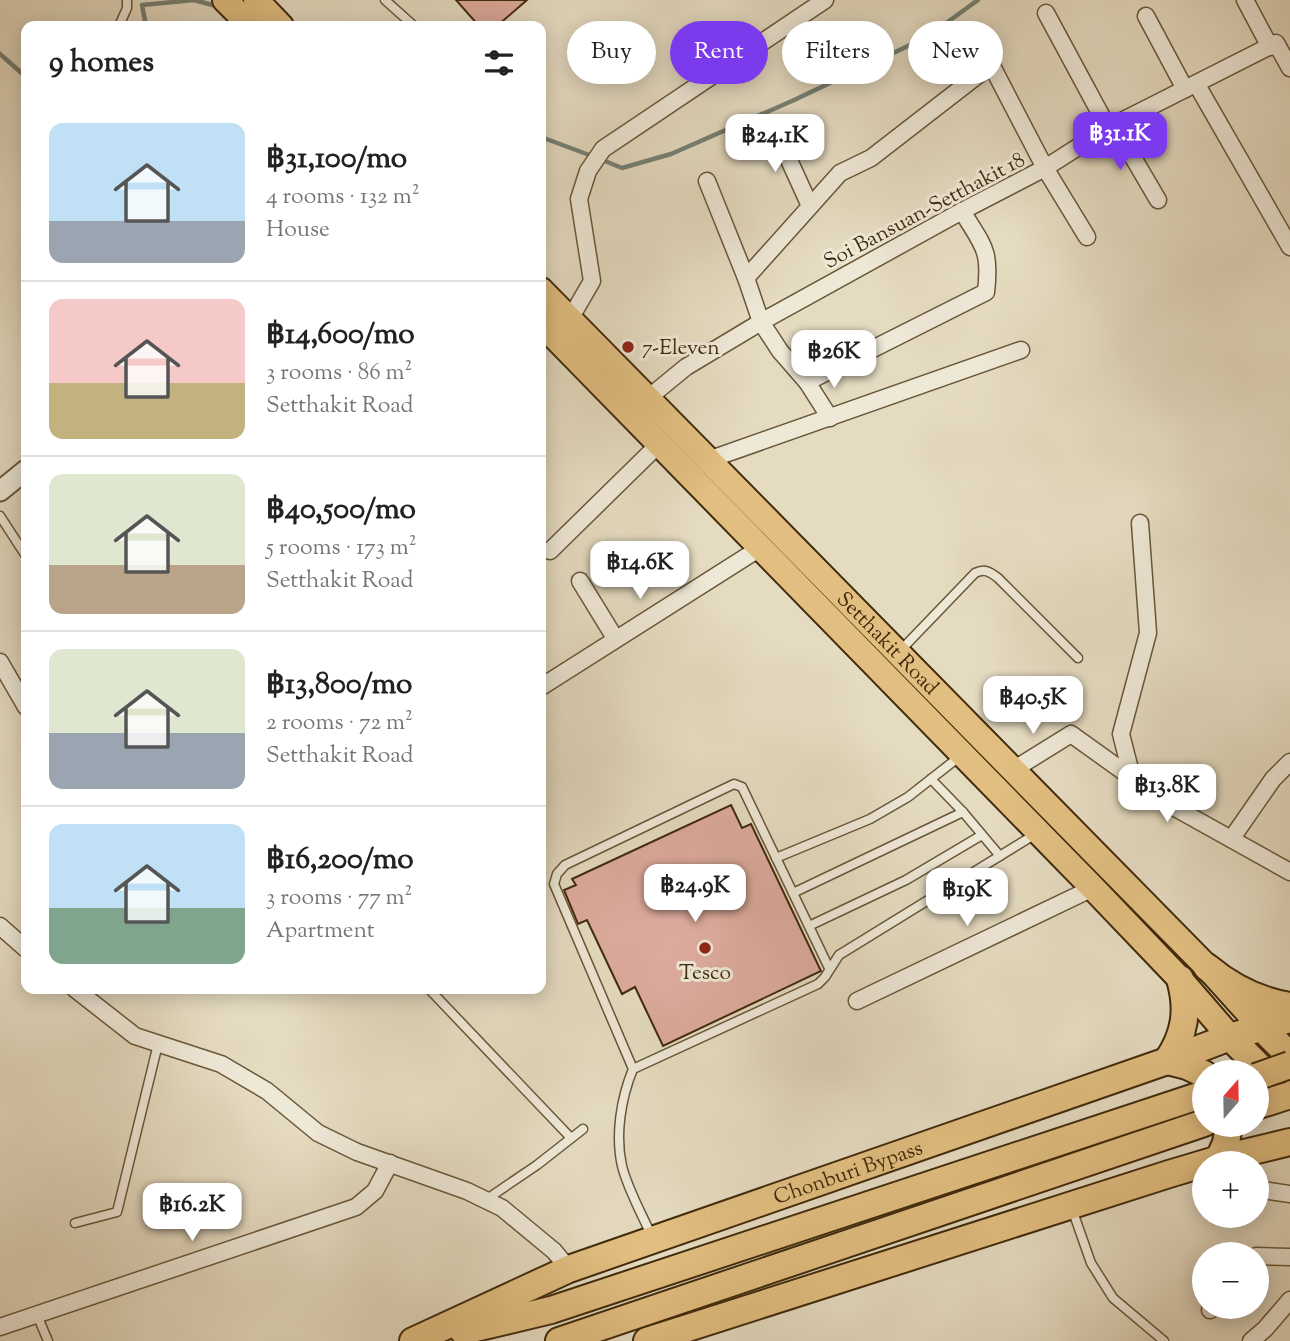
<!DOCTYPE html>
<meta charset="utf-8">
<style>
:root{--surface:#fff;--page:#f6f6f6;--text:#222;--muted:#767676;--line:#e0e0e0;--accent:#7c3aed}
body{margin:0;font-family:"Sorts Mill Goudy",serif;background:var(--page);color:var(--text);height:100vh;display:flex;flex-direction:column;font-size:26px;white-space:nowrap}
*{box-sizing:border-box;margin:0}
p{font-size:23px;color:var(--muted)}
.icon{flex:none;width:38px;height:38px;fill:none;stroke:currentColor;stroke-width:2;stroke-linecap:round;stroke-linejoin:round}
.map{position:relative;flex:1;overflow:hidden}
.side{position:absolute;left:21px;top:21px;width:525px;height:973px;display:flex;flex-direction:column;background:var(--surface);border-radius:14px;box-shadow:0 4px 18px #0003}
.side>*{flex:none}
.guide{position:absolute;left:567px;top:21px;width:618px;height:63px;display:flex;gap:14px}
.needle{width:46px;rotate:20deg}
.tools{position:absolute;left:1192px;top:1060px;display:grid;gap:14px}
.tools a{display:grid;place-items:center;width:77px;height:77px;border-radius:50%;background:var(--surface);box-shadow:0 4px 18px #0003;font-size:35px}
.price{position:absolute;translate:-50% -60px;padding:0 16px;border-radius:14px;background:#fff;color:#222;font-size:23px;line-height:46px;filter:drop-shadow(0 2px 4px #0008)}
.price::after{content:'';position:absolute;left:50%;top:42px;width:21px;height:16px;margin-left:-10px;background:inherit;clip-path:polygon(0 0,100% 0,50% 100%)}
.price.selected{background:var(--accent);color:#fff}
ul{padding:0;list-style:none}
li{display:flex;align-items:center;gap:21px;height:175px;padding:0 28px}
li+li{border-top:2px solid var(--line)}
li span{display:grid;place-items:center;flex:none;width:196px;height:140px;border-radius:14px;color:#555}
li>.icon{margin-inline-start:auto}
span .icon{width:84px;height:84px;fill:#fffc;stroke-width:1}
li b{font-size:30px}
h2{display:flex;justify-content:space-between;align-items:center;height:84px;padding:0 28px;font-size:30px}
.pill{padding:0 24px;border-radius:32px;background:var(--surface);box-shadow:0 4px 18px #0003;font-size:24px;line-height:63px}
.pill.selected{background:var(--accent);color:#fff}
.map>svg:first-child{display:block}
</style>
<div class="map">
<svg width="1290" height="1341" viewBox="0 0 1290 1341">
<rect width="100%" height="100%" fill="#e5dbc1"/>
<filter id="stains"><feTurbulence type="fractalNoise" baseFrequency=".00286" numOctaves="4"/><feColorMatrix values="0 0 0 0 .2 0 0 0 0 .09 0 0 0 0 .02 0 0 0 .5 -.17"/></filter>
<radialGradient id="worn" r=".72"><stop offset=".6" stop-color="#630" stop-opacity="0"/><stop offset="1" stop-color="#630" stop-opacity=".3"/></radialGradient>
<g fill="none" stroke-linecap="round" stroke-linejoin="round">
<!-- stream -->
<g stroke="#758074" stroke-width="4.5">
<path d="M289 23 302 26"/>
<path d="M146 26 142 5 194 0 220 7"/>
<path d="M0 54 26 77"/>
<path d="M541 137 592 156"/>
<path d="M600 159 622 168 671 154 792 101 927 37 978 0"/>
</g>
</g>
<!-- building -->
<g fill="#ddab9e" stroke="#402a0b" stroke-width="2">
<path d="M456 0H527L497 26H479Z"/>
<path d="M731 805 742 828 751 824 821 971 663 1046 635 987 622 994 587 920 578 924 564 890 576 885 572 879Z"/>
</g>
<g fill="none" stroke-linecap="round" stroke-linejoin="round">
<!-- service casing -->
<g stroke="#695638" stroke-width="11">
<g id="service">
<path d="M385 0 414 26"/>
<path d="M119 26 127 8V0"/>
<path d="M0 516 26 556"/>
<path d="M900 651 975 573C985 568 990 572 998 578L1078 658"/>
<path d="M931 779 963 812 1000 856"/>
<path d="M776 858 870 819 908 797 959 757"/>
<path d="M793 893 963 812"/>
<path d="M809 926 906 880 982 835"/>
<path d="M429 989 571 1138"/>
<path d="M633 1069 554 884 557 874 565 865 734 784 742 787 829 968"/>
<path d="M487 1199 537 1165 583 1129"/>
<path d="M1072 1209 1091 1263 1113 1298 1164 1341"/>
<path d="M75 1223 117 1212 158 1044"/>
<path d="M652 1237C642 1214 628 1190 622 1166 615 1135 621 1098 633 1069L818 984 825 977 839 955 1037 833"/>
<path d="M37 1315 48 1341"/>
</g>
</g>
<!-- minor casing -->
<g stroke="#695638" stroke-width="19">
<g id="minor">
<path d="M1245 0 1270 47"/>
<path d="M1046 13 1108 128"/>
<path d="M1146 16 1185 89"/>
<path d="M1197 85 1290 247"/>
<path d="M1114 125 1158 200"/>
<path d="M774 127 810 206"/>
<path d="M707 181 746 278"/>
<path d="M962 211C983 246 991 249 986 292L807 382 780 351 761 322 746 278 840 173 871 158 982 72 993 68 1045 168 1087 237"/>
<path d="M570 319 592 281 579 199 588 171 603 149 825 0"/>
<path d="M807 382 830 418"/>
<path d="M647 399 686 367 761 322 962 211 1045 168 1108 128 1276 43 1290 68"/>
<path d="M708 460 1021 350"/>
<path d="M550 551 659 444"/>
<path d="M580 581 615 638"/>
<path d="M0 662 26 707"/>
<path d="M541 687 760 548"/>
<path d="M1013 770 1071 734 1170 805 1290 872"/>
<path d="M1132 777 1121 734 1148 633 1140 523"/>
<path d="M1232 838 1273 779 1290 762"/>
<path d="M0 926 26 949"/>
<path d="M75 989 135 1036 221 1064 267 1091 318 1133 357 1152 467 1191 502 1208 554 1251 569 1269"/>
<path d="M857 1001 1093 888"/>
<path d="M1256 1189 1290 1194"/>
<path d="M1256 1256 1290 1257"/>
<path d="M1210 1310 1212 1307"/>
<path d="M0 1327 356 1207 375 1191 390 1163"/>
<path d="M1251 1341 1265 1329 1290 1300"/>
</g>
</g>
<!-- tertiary casing -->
<g stroke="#695638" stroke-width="23">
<path id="tertiary" d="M0 491 26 470"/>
</g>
<!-- primary casing -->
<g stroke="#402a0b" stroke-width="28">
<g id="primary">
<path d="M225 0 251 26"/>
<path d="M256 0 281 26"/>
<path id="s1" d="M541 290 1207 967 1262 1028"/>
<path d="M541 323 1093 888 1180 979 1230 1037"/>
</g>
</g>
<!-- trunk casing -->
<g stroke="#402a0b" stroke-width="30">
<g id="trunk">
<path d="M1207 967C1232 988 1258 1001 1290 1006"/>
<path d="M1262 1028 1290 1056"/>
<path d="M1230 1037 1279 1087"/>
<path d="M1167 1061C1185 1035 1189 1010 1180 979"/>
<path d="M1167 1061 1187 1066 1204 1074"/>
<path d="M1229 1125 1226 1143 1219 1159H1232"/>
<path d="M463 1331 551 1310 1204 1094"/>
<path id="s2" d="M413 1341 569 1269 1167 1061 1230 1037 1290 1019"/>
<path d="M559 1341 1204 1123"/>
<path d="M647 1341 1169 1174 1219 1159 1290 1142"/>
</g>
</g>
<!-- service -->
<use href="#service" stroke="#eee8d7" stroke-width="8"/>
<!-- minor -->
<use href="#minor" stroke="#eee8d7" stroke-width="16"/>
<!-- tertiary -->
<use href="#tertiary" stroke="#eee8d7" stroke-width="19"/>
<!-- primary -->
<use href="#primary" stroke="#e2be80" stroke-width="24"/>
<!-- trunk -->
<use href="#trunk" stroke="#e2be80" stroke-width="26"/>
<!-- trunk-bridge casing -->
<g stroke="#402a0b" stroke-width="30" stroke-linecap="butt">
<g id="trunk-bridge">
<path d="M1256 1077 1290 1065"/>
<path d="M1256 1106 1290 1095"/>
</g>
</g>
<!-- trunk-bridge -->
<use href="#trunk-bridge" stroke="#e2be80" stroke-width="26"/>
</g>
<!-- markers -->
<g fill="#8f2418" stroke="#eee8d7" stroke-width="2.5">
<circle cx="628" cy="347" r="7"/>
<circle cx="705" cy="948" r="7"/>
</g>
<g text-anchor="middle" stroke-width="6" stroke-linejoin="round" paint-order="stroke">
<!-- street labels -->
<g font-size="21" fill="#402a0b" stroke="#eee8d7">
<text transform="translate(924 210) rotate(-28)" y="7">Soi Bansuan-Setthakit 18</text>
<text dy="7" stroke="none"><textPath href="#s1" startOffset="495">Setthakit Road</textPath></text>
<text dy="7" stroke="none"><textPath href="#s2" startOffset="467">Chonburi Bypass</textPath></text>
</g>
<!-- poi labels -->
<g font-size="21" fill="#402a0b" stroke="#eee8d7" text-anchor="start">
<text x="642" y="354">7-Eleven</text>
<text x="705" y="979" text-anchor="middle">Tesco</text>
</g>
</g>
<rect width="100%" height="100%" filter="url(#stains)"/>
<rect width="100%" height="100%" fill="url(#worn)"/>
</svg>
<div class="tools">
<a><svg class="needle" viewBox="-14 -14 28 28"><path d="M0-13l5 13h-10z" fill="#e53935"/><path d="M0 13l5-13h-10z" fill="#767676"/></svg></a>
<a>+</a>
<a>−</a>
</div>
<b class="price selected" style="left:1120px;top:172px">฿31.1K</b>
<b class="price" style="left:775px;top:174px">฿24.1K</b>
<b class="price" style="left:834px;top:390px">฿26K</b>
<b class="price" style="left:640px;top:601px">฿14.6K</b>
<b class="price" style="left:1033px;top:736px">฿40.5K</b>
<b class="price" style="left:1167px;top:824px">฿13.8K</b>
<b class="price" style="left:695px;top:924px">฿24.9K</b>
<b class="price" style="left:967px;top:928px">฿19K</b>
<b class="price" style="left:192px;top:1243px">฿16.2K</b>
<div class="guide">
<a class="pill">Buy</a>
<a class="pill selected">Rent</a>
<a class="pill">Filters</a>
<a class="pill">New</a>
</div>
<section class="side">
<h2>9 homes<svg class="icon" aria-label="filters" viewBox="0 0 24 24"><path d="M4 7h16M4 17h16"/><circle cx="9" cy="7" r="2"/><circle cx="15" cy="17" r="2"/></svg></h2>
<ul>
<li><span style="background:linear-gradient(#bfe0f5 70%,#9aa5b1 0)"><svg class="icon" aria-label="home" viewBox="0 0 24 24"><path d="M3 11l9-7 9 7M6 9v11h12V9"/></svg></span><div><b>฿31,100/mo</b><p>4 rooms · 132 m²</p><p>House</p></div></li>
<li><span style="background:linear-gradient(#f6c9c9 60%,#c2b280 0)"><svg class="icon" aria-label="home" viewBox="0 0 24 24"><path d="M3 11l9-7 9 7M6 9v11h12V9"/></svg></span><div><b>฿14,600/mo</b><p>3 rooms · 86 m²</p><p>Setthakit Road</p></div></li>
<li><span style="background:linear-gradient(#dfe7d0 65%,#b9a48a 0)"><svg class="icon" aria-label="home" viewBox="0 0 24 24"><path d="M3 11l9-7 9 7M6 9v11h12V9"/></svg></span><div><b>฿40,500/mo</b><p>5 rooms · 173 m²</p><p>Setthakit Road</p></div></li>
<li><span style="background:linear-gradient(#dfe7d0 60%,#9aa5b1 0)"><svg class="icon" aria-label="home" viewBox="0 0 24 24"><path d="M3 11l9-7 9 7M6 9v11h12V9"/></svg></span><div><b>฿13,800/mo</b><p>2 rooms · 72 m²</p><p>Setthakit Road</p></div></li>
<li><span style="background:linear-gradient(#bfe0f5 60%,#7fa58c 0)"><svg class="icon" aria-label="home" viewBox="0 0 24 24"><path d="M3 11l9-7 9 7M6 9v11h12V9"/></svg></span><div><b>฿16,200/mo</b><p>3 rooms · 77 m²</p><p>Apartment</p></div></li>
</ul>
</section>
</div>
